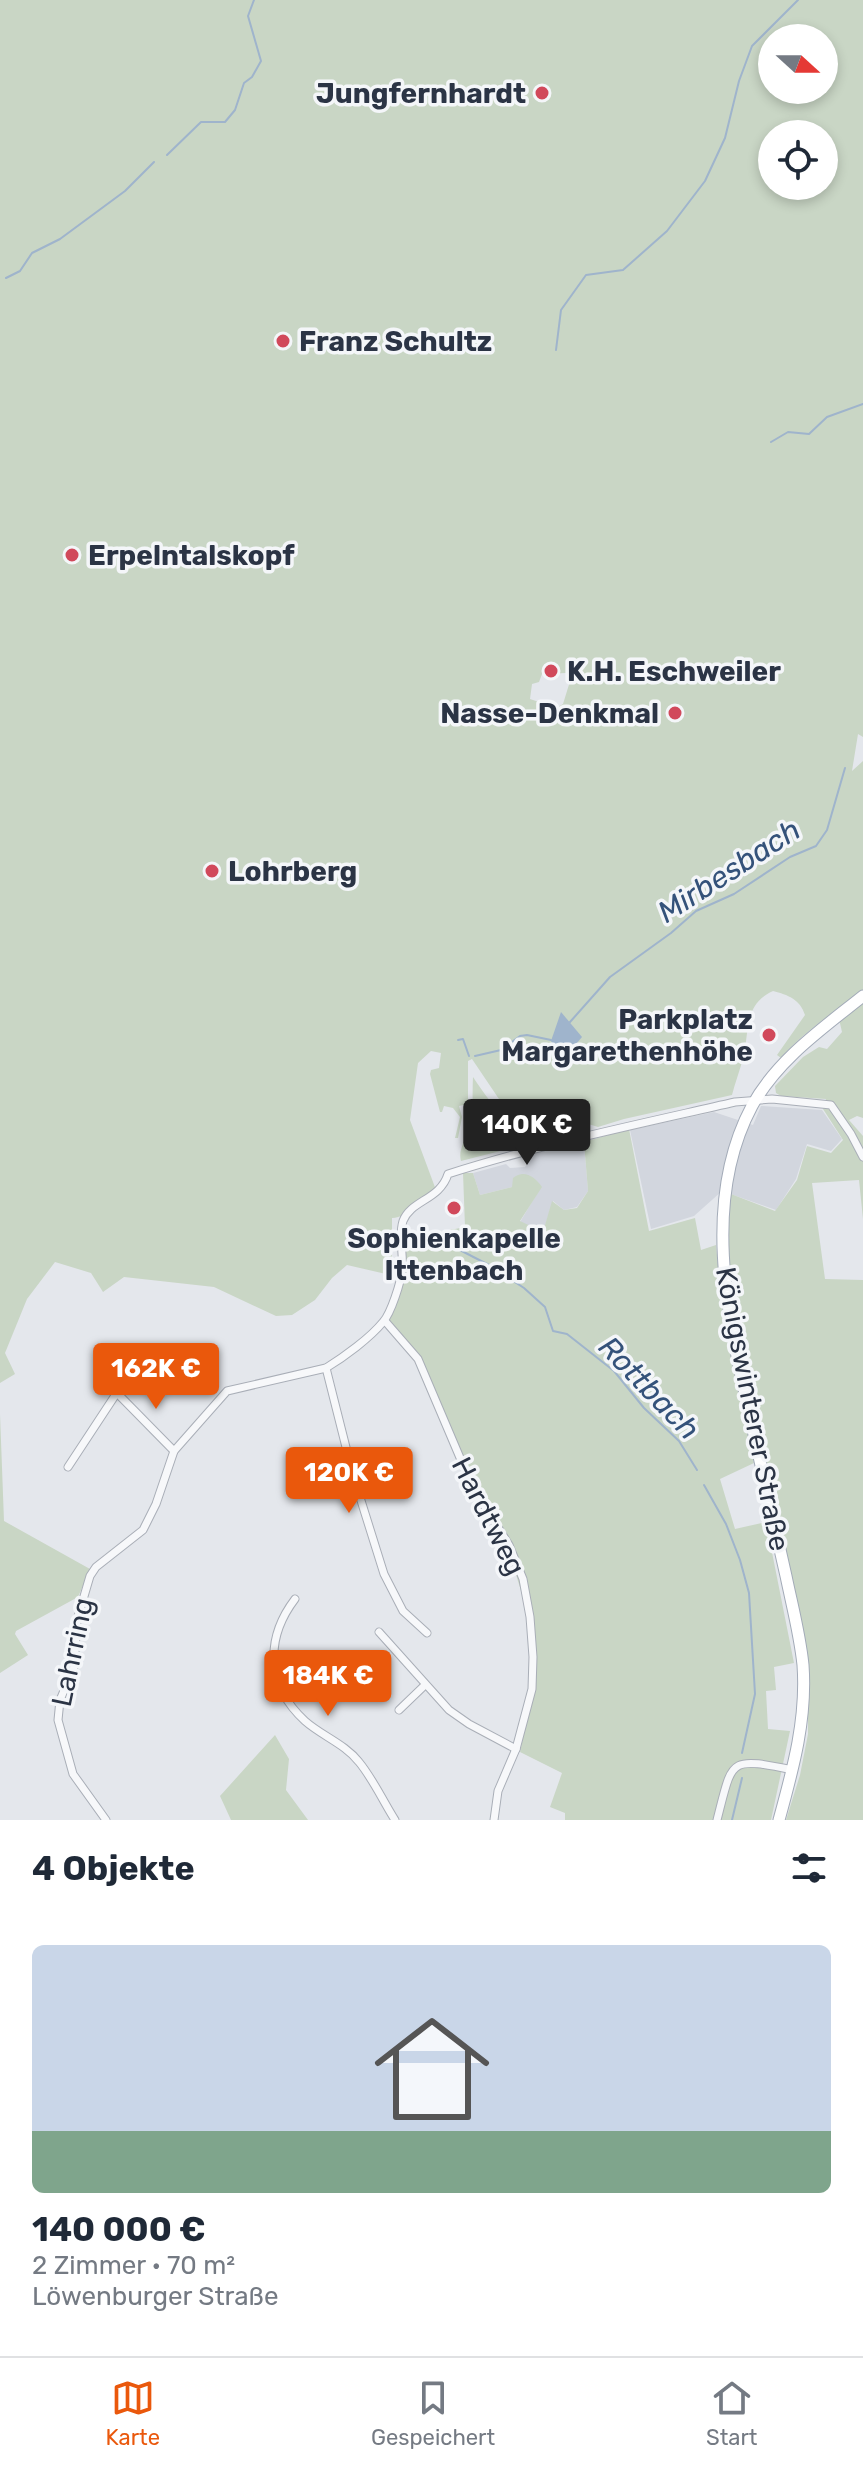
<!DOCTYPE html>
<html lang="de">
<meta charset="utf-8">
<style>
:root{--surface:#fff;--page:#f6f6f7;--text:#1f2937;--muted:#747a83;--line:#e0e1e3;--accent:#ea580c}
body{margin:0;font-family:Rubik,sans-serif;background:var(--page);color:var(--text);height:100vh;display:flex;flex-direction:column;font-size:30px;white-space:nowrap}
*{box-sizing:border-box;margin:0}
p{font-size:26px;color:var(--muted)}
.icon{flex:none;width:44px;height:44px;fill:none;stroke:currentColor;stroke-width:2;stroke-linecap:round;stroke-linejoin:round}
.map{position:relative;height:1820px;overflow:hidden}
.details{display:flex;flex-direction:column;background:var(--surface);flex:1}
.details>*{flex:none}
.needle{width:52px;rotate:111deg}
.buttons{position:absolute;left:758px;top:24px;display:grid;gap:16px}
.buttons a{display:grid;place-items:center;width:80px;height:80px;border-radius:50%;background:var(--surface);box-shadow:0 4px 12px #0003;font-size:40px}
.price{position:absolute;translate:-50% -68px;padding:0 18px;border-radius:8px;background:var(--accent);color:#fff;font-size:26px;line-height:52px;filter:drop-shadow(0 2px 4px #0008)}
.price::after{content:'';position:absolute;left:50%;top:48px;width:24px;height:18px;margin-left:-12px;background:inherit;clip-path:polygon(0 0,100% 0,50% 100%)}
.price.on{background:#222;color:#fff}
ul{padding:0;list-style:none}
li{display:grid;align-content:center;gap:16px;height:424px;padding:0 32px}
li span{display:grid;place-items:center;height:248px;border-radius:12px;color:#555}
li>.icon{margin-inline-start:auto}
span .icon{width:144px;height:144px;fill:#fffc;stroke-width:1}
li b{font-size:34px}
h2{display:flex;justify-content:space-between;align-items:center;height:96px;padding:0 32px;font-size:34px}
.menu{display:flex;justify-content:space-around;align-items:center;height:112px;border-top:2px solid var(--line);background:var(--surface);font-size:22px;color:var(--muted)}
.menu a{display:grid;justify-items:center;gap:4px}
.menu .on{color:var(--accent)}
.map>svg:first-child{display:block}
</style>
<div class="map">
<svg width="863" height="1820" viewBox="0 0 863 1820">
<rect width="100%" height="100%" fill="#e4e7ec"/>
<!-- built -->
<g fill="#d2d6de">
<path d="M761 1106 822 1110 842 1139 831 1151 807 1144 796 1179 776 1210 722 1191 694 1216 651 1229 630 1130 714 1112 753 1125Z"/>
<path d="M584 1142 588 1191 577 1207 564 1210 553 1201 543 1232 520 1222 541 1187H512L480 1195 473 1173 506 1164 510 1168 525 1167 530 1159V1154Z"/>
</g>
<!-- green -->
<g fill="#c9d6c5" fill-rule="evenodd">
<path d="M0 0H863V737L858 734 852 771 863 761V990C835 1012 804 1031 781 1058L777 1055 805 1015C800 999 788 995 773 991 743 1005 750 1031 743 1058 740 1070 735 1083 732 1095L624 1119 598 1127 579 1121 539 1126 521 1118 501 1102 472 1059 468 1061V1104L459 1106 462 1117 458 1138H455L460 1117 453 1108 444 1106 442 1112H440L430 1074 431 1070 439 1068 441 1053 431 1051 418 1063 410 1120 436 1190C423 1200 409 1217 392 1218V1274H399V1277L347 1265 332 1278 315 1300 292 1315 276 1316 214 1287 124 1277 103 1292 91 1273 55 1262 27 1299 5 1353 15 1374 0 1383ZM772 38H824V90H772ZM772 134H824V186H772ZM566 673 571 678 563 704 543 716 539 702 530 699 532 684 539 682 542 674Z"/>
<path d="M863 1000V1118L857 1116 849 1120 863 1136V1219L859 1180 812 1183 825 1279 863 1280V1820H786L800 1775 808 1734V1684L731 1305 725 1245 731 1194 775 1211 797 1180 807 1146 831 1153 843 1140 823 1109 826 1099 781 1096 776 1093 775 1086 803 1057 819 1047 827 1049 842 1032 839 1019Z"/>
<path d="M473 1077C490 1103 513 1134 547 1136L548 1139 461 1161C458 1150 465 1141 469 1130 474 1113 472 1094 473 1077Z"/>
<path d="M629 1129 649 1231 695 1218 701 1250 716 1245 722 1306 754 1463 720 1479 735 1529 766 1522 794 1663 774 1667 776 1690 766 1691 768 1729 790 1731 771 1820H565V1813L550 1807 562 1773 520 1752 534 1687 529 1616 507 1546 443 1428 417 1361 385 1323 406 1271 405 1239 465 1227 463 1173H473L480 1195 512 1187 513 1178C524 1169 535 1177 542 1187L520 1221 543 1232 552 1201 564 1210 577 1208 588 1191 584 1142Z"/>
<path d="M0 1414 4 1521 90 1569 78 1597 16 1631 15 1634 28 1655 0 1673Z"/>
<path d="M275 1735 289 1759 286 1790 308 1820H231L220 1796Z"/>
</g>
<!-- water -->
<path fill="#9fb4cc" d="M561 1012 582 1037 565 1057 556 1050 551 1041Z"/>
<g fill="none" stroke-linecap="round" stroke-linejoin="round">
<!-- stream -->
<g stroke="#9fb4cc" stroke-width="2">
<path d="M167 155 201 122H225L235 110 244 83 252 77 261 61 248 16 254 0"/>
<path d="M6 278 20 271 32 253 60 239 125 191 154 162"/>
<path d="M556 350 561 310 586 275 623 270 667 231 705 181 725 138 739 81 752 46 798 0"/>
<path d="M771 442 788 432 809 434 827 417 863 404"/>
<path d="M570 1022 610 977 671 933 696 911 734 894 790 857 816 846 827 830 845 768"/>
<path d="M458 1040 463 1039 469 1056"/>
<path d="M475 1056 501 1050 520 1036 527 1035 551 1040"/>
<path d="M415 1246 454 1247 489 1265 524 1288 545 1307 553 1331 567 1334 614 1371 644 1408 679 1441 697 1470"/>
<path d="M704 1485 726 1524 740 1560 749 1593 755 1694 742 1753"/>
<path d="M732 1820 742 1778"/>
</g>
<!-- minor casing -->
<g stroke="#a9aeb7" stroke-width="9">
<g id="minor">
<path d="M385 1321 418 1359 472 1486 509 1545 523 1579 530 1617 533 1657 532 1689 516 1749 498 1791 494 1820"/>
<path d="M326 1368 353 1475 384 1574 403 1611 427 1633"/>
<path d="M117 1393 174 1451"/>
<path d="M68 1467 143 1353"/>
<path d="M295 1599C264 1640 267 1686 305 1721 322 1736 345 1744 359 1762 373 1779 383 1801 395 1820"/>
<path d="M379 1632 449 1710 469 1724 516 1749"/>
<path d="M399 1710 425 1685"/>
<path d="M106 1820 73 1774 58 1720 60 1700 74 1667 77 1620 90 1576 96 1567 143 1530 156 1504 174 1451 227 1391 326 1368C344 1357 370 1338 383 1322 391 1313 401 1282 402 1270 404 1254 398 1237 403 1221 411 1200 440 1200 448 1174 542 1144 639 1124 735 1102L772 1099 831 1105 851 1134 863 1157"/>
<path d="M717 1820C733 1758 728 1757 793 1770"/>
</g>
</g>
<!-- primary casing -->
<g stroke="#a3abb8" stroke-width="13">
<path id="primary" d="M779 1820C793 1769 807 1719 803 1665 800 1635 792 1605 786 1576 774 1524 763 1473 751 1421 729 1321 700 1203 752 1106 777 1060 823 1028 863 996"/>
</g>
<!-- minor -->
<use href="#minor" stroke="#f7f8fa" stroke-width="7"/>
<!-- primary -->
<use href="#primary" stroke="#fff" stroke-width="11"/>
</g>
<!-- markers -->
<g fill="#d1495b" stroke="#f4f6f9" stroke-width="3">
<circle cx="542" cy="93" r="8"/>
<circle cx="283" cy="341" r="8"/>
<circle cx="72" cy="555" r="8"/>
<circle cx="551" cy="671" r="8"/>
<circle cx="675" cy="713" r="8"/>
<circle cx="212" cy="871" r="8"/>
<circle cx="769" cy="1035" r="8"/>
<circle cx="454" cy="1208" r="8"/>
</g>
<g text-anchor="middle" stroke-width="7" stroke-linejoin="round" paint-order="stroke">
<!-- poi labels -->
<g font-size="28" font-weight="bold" fill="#2b3445" stroke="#f4f6f9" text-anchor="start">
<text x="526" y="103" text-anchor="end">Jungfernhardt</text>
<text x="299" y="351">Franz Schultz</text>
<text x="88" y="565">Erpelntalskopf</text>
<text x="567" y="681">K.H. Eschweiler</text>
<text x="659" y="723" text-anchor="end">Nasse-Denkmal</text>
<text x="228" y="881">Lohrberg</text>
<text x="753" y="1029" text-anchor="end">Parkplatz<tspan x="753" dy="32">Margarethenhöhe</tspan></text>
<text x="454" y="1248" text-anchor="middle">Sophienkapelle<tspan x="454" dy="32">Ittenbach</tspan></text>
</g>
<!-- street labels -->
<g font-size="28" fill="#2b3445" stroke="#f4f6f9">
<text transform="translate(753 1409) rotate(79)" y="10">Königswinterer Straße</text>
<text transform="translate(489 1516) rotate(63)" y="10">Hardtweg</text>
<text transform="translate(72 1652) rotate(-78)" y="10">Lahrring</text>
</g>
<!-- water labels -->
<g font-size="30" font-style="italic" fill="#34527a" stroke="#f4f6f9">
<text transform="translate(729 871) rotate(-33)" y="10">Mirbesbach</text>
<text transform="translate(649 1388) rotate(46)" y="10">Rottbach</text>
</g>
</g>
</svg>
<div class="buttons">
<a><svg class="needle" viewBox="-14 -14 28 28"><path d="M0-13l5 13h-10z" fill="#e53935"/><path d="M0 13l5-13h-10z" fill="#747a83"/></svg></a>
<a><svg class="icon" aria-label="locate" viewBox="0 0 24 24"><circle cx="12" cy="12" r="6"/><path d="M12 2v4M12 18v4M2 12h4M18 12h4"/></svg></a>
</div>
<b class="price on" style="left:527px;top:1167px">140K €</b>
<b class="price" style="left:156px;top:1411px">162K €</b>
<b class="price" style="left:349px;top:1515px">120K €</b>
<b class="price" style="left:328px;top:1718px">184K €</b>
</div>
<section class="details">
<h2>4 Objekte<svg class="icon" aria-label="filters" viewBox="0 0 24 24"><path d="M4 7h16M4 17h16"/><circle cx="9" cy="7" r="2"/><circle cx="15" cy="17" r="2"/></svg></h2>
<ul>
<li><span style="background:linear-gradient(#c9d6e8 75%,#7fa58c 0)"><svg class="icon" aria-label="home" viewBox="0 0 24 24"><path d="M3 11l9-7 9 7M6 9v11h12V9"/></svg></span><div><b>140 000 €</b><p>2 Zimmer · 70 m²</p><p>Löwenburger Straße</p></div></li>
</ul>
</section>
<nav class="menu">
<a class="on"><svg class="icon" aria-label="map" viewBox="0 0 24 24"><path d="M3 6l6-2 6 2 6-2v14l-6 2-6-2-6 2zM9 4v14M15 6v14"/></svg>Karte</a>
<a><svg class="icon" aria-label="saved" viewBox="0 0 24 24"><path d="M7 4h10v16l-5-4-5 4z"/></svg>Gespeichert</a>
<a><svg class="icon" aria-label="home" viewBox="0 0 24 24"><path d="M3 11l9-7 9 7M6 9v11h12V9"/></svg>Start</a>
</nav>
